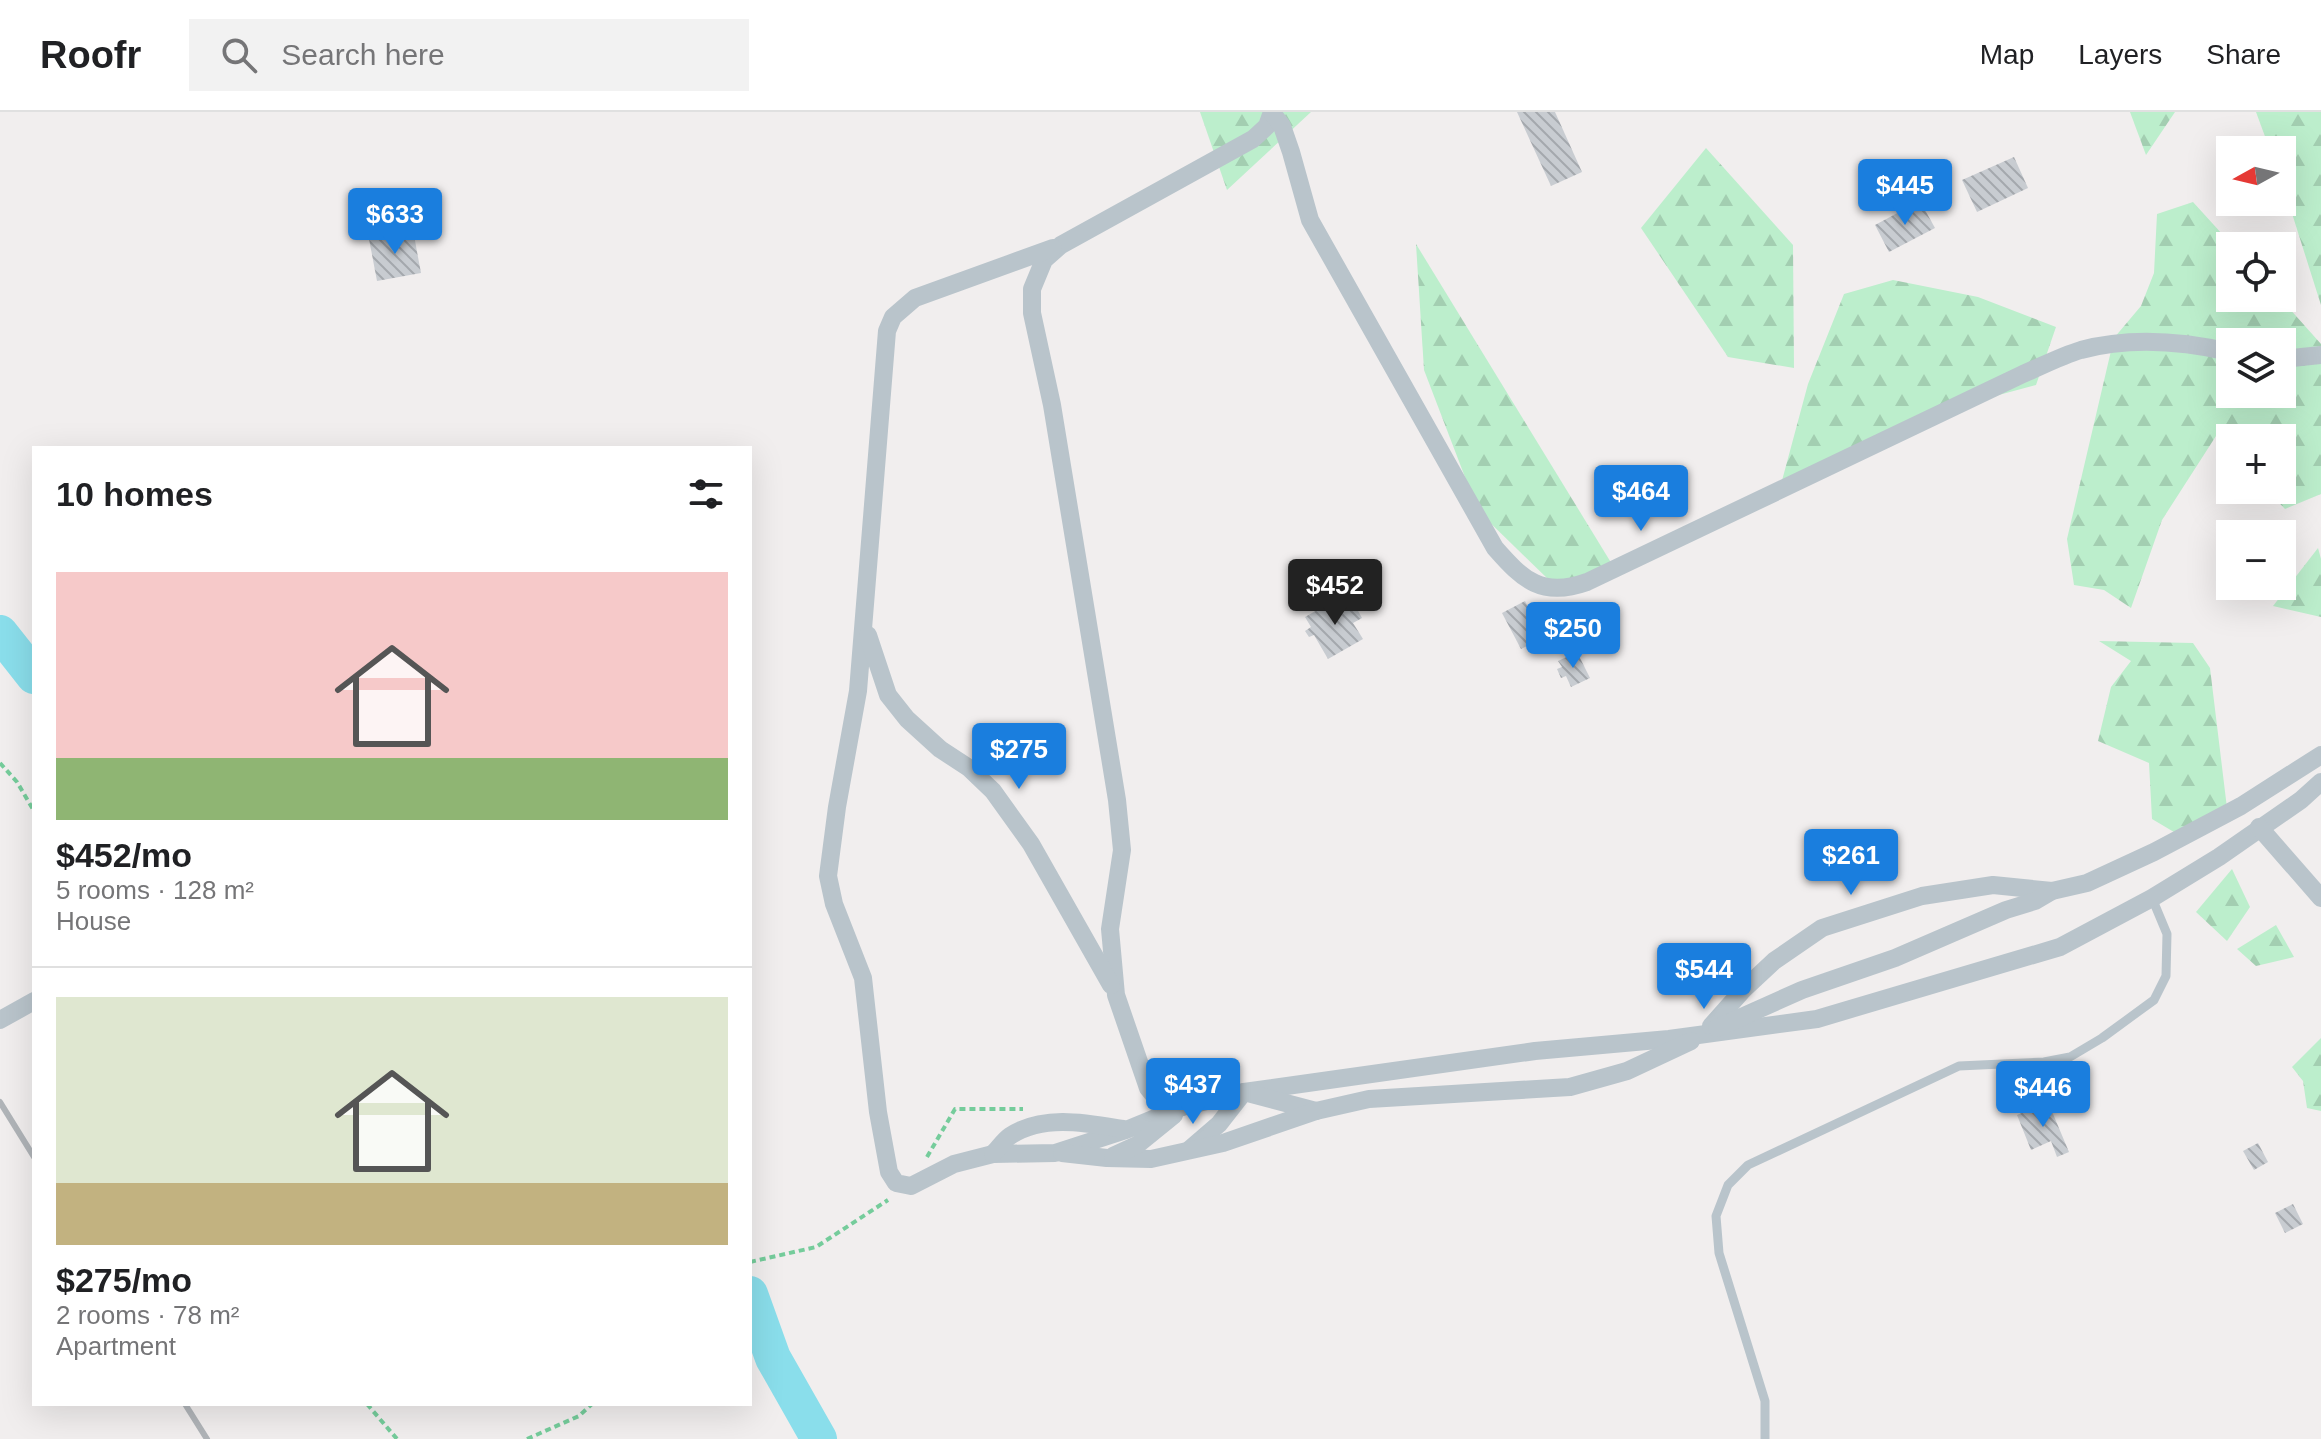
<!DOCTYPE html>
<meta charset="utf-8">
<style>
:root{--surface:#fff;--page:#f2f2f2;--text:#202124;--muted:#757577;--line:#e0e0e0;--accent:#1a7ede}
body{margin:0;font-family:Helvetica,sans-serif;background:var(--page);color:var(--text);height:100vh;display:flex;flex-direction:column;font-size:30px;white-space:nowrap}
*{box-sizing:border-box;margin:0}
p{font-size:26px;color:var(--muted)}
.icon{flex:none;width:44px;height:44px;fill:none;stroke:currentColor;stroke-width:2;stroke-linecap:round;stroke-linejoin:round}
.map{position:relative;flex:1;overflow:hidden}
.drawer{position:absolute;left:32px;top:334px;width:720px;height:960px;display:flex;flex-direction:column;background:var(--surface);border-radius:0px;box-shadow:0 8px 32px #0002}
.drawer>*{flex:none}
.needle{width:52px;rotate:262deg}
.tools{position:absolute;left:2216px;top:24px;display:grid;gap:16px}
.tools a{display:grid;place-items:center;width:80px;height:80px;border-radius:0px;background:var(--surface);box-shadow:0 8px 32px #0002;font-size:40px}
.price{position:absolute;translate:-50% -68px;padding:0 18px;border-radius:8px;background:var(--accent);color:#fff;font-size:26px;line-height:52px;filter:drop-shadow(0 2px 4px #0008)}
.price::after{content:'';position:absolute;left:50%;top:48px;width:24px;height:18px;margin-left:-12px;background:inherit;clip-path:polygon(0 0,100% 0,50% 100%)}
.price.selected{background:#222;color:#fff}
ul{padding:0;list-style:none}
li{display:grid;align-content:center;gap:16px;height:424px;padding:0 24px}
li+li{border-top:2px solid var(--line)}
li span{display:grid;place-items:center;height:248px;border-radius:0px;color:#555}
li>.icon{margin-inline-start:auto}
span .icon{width:144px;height:144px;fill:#fffc;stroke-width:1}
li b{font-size:34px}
h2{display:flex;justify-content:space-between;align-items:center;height:96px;padding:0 24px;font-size:34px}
header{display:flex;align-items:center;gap:48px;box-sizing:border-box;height:112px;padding:0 40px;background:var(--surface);border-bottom:2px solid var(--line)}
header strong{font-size:38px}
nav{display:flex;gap:44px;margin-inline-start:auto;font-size:28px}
.search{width:560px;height:72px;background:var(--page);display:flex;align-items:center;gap:20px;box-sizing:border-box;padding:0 28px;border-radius:0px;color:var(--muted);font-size:30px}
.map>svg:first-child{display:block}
</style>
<header>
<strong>Roofr</strong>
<div class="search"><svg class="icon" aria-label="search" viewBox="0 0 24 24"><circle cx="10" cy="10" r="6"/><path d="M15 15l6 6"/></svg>Search here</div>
<nav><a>Map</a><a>Layers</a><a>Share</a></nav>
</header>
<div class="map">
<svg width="2321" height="1327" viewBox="0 0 2321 1327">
<defs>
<pattern id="forest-firs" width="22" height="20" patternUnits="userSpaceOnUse" patternTransform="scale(2)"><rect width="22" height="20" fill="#bceecc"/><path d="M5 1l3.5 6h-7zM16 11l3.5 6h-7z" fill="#a3ceb1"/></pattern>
<pattern id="building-back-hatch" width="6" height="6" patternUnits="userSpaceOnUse" patternTransform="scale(2)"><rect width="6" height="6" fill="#c8ccd1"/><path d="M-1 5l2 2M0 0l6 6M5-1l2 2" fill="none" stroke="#a4a8ad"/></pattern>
</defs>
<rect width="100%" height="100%" fill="#f1eeee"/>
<!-- forest -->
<g fill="url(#forest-firs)" fill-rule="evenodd">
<path d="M1200 0H1311L1227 78Z"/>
<path d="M2130 0H2175L2146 43Z"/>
<path d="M2256 0H2321V193L2282 70V38H2270Z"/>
<path d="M1706 36 1793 133 1794 256 1728 245 1641 116Z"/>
<path d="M2193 90 2233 134H2230V186H2280L2321 232V382L2285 397 2267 378H2282V326H2230V338L2216 324 2162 408 2131 496 2104 478 2074 473 2067 427 2114 226 2141 194 2154 161 2157 102ZM2230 230H2282V282H2230Z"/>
<path d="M1416 132 1618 462 1550 469 1478 399 1424 258Z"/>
<path d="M1893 168 1978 185 2056 215 2036 273 1932 301 1780 376 1808 272 1844 182Z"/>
<path d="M2318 436 2321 447V505L2273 494Z"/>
<path d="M2099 529 2193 531 2210 556 2227 696 2179 723 2152 707 2149 651 2098 629 2111 575 2131 549Z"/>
<path d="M2232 757 2250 795 2227 829 2196 800Z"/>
<path d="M2276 813 2294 845 2256 854 2237 837Z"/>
<path d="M2321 926V999L2307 996 2303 969 2292 955Z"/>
</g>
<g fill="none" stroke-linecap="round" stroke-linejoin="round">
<!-- river -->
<g stroke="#8adeeb" stroke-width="36">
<path d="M0 521 34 564"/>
<path d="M750 1182 773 1246 819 1327"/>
</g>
</g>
<!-- building -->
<g fill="url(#building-back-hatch)">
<path d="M1517 0H1555L1582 60 1551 74Z"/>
<path d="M2014 45 2028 76 1977 100 1962 68Z"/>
<path d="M1920 89 1935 116 1889 140 1875 113Z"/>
<path d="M413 118 421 161 377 169 369 127Z"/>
<path d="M1338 486 1342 493 1352 488 1362 506 1353 511 1363 527 1328 547 1314 523 1309 525 1305 519 1311 515 1305 505Z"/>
<path d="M1525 489 1544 525 1521 537 1502 501Z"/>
<path d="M1577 540 1590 566 1571 575 1566 564 1561 566 1557 557 1562 555 1558 549Z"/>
<path d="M2048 990 2069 1040 2057 1045 2051 1029 2031 1038 2017 1003Z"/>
<path d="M2258 1031 2268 1050 2254 1058 2243 1039Z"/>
<path d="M2293 1092 2303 1112 2285 1121 2275 1101Z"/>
</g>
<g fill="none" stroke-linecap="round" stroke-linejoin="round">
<!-- path -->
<g stroke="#75cc9b" stroke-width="4" stroke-dasharray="6 4" stroke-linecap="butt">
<path d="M0 651 17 670 34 699"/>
<path d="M927 1045 955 997H1023"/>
<path d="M750 1150 816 1135 888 1088"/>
<path d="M367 1292 397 1327"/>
<path d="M527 1327 579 1304 592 1292"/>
</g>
<!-- lane -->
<path stroke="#b9c4cb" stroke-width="9" d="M1765 1327V1289L1719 1141 1716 1104 1728 1073 1748 1053 1959 954 2044 950 2070 945 2102 926 2154 888 2166 864 2167 822 2152 786"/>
<!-- street -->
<g stroke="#b9c4cb" stroke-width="18">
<path d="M1272 0 1267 14 1253 27 1061 133 1044 148 1032 177V201L1052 293 1117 688 1122 738 1110 817 1116 883 1148 976 1161 992 1182 995 1244 980 1535 939 1669 927 1817 907 2060 835 2152 786 2219 745 2301 688 2321 670"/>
<path d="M1273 2 1282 14 1291 40 1310 108 1495 436C1523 468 1542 486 1587 470L2023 262C2042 254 2061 244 2081 238 2129 225 2182 229 2230 240"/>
<path d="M1053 136 915 186 893 205 887 219 858 579 837 695 828 764 834 792 863 866 878 1000 889 1060 896 1071 911 1074 954 1052 993 1042 1055 1041 1126 1018 1182 995"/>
<path d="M2282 247 2321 243"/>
<path d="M868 523 888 583 907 607 940 637 969 656 993 679 1031 732 1111 873"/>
<path d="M2259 715 2321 786"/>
<path d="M0 908 34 889"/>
<path d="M1711 914 1743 878 1774 849 1822 816 1922 784 1993 773 2052 779"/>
<path d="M1717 916 1802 878 1895 846 2006 798 2035 789 2052 779 2087 771 2154 740 2241 694 2321 643"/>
<path d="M1190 1037 1219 1012 1244 980 1316 999"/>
<path d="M1062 1041 1107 1046 1151 1047 1223 1031 1316 999 1369 987 1570 975 1627 959 1691 929"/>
<path d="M993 1042C999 1036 1004 1028 1010 1024 1043 1002 1087 1011 1123 1017"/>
<path d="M1113 1044 1137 1033 1174 1003"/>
</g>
<!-- rail -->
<g stroke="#b0b4b8" stroke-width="6">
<path d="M0 990 34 1045"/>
<path d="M185 1292 207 1327"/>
</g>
</g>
</svg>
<div class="tools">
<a><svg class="needle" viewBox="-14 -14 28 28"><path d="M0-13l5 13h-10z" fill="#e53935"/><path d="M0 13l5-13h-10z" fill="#757577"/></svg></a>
<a><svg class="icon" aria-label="locate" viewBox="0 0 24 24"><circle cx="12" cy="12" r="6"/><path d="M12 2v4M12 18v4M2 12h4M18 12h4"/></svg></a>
<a><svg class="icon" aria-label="layers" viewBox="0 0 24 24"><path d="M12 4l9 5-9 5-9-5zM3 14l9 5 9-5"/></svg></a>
<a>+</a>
<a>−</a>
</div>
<b class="price" style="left:1905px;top:115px">$445</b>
<b class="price" style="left:395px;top:144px">$633</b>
<b class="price" style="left:1641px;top:421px">$464</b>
<b class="price selected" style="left:1335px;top:515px">$452</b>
<b class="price" style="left:1573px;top:558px">$250</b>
<b class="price" style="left:1019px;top:679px">$275</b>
<b class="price" style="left:1851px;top:785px">$261</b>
<b class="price" style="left:1704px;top:899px">$544</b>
<b class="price" style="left:1193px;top:1014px">$437</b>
<b class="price" style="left:2043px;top:1017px">$446</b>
<section class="drawer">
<h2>10 homes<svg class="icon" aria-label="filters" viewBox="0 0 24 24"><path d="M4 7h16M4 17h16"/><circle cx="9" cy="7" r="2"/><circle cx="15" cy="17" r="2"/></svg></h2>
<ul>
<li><span style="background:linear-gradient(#f6c9c9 75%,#8fb573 0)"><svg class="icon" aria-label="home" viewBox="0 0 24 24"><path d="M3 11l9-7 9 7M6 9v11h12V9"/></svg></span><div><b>$452/mo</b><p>5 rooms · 128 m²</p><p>House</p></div></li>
<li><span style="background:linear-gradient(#dfe7d0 75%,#c2b280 0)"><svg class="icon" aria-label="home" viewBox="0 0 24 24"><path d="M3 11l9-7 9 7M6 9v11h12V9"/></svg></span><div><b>$275/mo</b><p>2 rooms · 78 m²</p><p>Apartment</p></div></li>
</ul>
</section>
</div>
